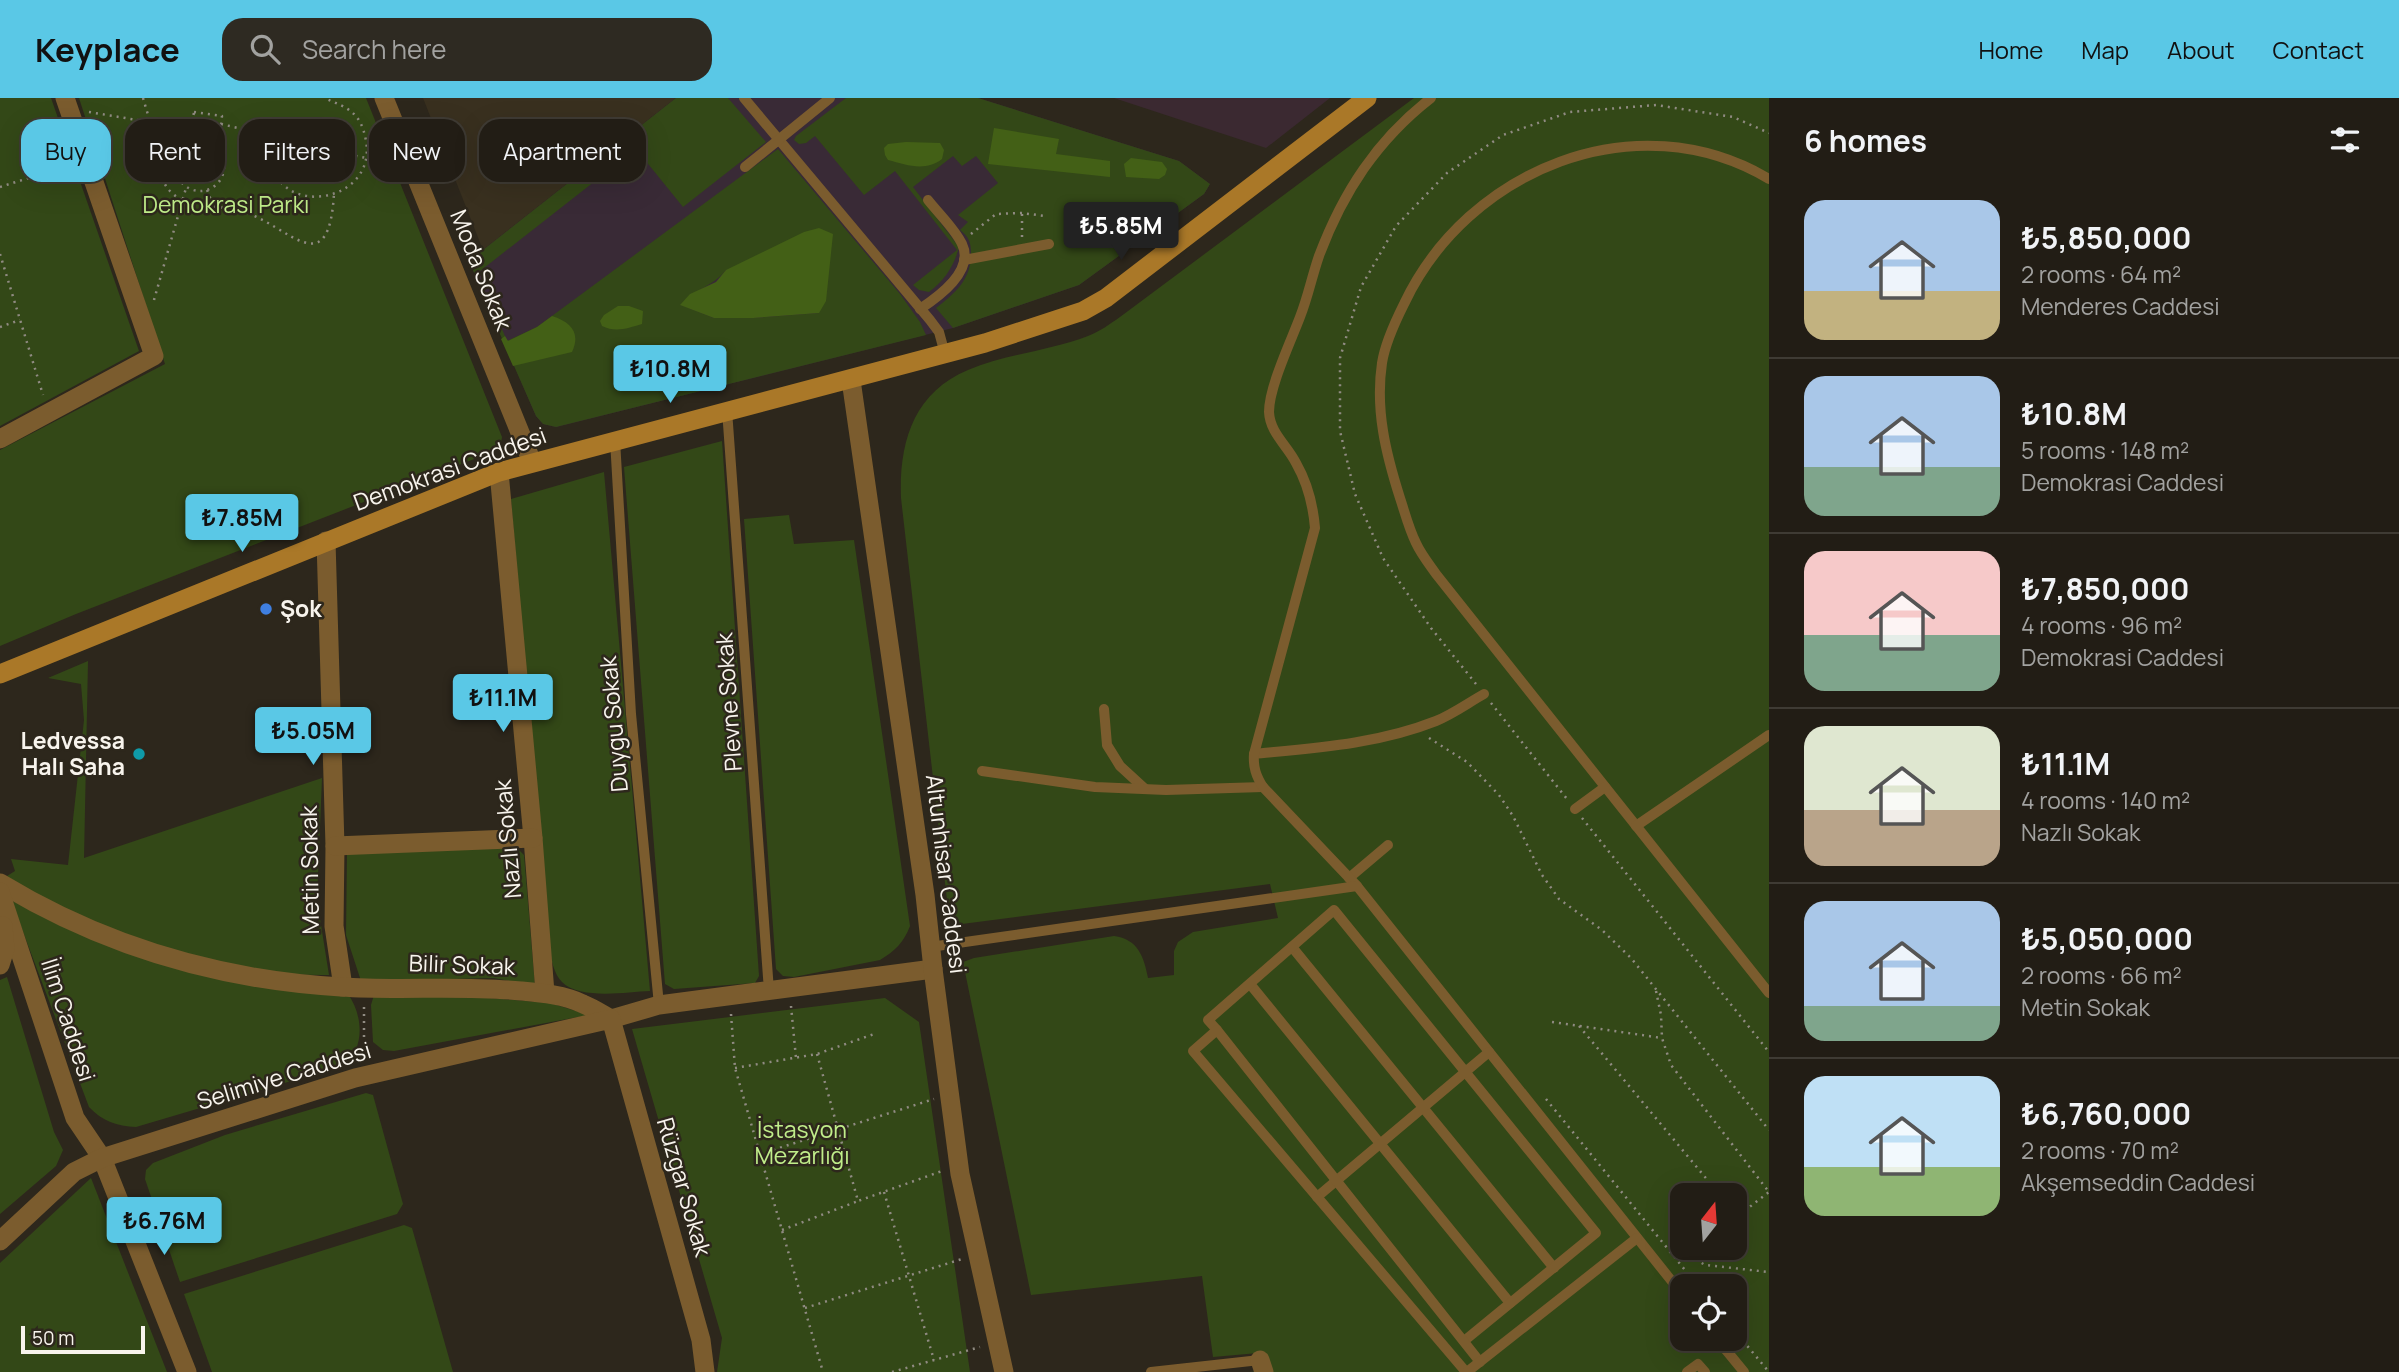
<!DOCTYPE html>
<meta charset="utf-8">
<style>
:root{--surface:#221d15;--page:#2e2a22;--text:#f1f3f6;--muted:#a2a2a0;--line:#3f3b34;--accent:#5ac8e6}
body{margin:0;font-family:Manrope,sans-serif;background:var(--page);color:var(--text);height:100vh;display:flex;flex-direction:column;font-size:26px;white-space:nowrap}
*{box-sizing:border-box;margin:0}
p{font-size:23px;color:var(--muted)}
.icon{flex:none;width:38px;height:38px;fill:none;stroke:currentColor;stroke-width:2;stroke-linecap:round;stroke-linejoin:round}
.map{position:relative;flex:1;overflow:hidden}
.panel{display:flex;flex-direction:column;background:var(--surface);width:630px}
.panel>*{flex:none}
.hud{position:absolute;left:21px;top:21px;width:665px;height:63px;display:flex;gap:14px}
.needle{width:46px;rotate:17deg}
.fabs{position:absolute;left:1670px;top:1085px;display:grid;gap:14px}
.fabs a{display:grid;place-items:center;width:77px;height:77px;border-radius:14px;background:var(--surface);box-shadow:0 7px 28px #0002,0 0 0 2px var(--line);font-size:35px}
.scale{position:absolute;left:21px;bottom:18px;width:124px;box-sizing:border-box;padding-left:7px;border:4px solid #f8f4ed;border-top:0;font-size:19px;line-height:24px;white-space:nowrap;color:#f8f4ed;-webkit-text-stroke:5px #2d271c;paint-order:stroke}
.price{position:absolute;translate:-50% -60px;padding:0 16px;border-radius:7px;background:var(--accent);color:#111;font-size:23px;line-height:46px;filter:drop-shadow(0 2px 4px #0008)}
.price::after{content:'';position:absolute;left:50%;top:42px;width:21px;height:16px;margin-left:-10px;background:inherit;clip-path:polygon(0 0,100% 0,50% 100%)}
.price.on{background:#222;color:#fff}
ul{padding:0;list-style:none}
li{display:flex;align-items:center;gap:21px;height:175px;padding:0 35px}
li+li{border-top:2px solid var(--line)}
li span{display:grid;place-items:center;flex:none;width:196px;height:140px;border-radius:21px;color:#555}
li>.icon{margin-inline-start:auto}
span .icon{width:84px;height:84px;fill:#fffc;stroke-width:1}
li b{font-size:30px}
h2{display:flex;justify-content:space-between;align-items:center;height:84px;padding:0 35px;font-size:30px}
.pill{padding:0 24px;border-radius:21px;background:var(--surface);box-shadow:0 7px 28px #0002,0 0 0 2px var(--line);font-size:24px;line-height:63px}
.pill.on{background:var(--accent);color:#111}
header{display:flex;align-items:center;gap:42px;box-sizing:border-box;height:98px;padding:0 35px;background:var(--accent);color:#111}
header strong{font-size:33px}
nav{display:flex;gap:38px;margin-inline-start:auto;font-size:24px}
.search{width:490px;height:63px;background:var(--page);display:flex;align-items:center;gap:18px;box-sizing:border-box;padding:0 24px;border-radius:21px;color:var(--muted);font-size:26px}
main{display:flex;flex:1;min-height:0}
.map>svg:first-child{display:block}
</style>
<header>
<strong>Keyplace</strong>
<div class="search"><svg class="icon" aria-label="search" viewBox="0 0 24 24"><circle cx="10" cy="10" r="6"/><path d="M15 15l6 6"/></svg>Search here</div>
<nav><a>Home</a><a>Map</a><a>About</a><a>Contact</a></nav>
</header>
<main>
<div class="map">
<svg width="1769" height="1274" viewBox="0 0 1769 1274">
<rect width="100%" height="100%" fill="#2d271c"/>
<!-- built -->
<path fill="#39301f" d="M423 0H676L483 152Z"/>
<!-- industrial -->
<path fill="#3b2931" d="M1114 0H1330L1266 50Z"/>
<!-- education -->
<path fill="#392a36" d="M676 0H978L1179 63 1210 86 1204 96 1079 187 953 230 556 329 543 326 536 318 469 163Z"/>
<!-- green -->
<g fill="#334817" fill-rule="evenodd">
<path d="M0 0H51L139 253 0 328Z"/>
<path d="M79 0H366L502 339 500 351 76 516 0 548V352L165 266Z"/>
<path d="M676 0H728L766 44 683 109 636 51 475 177 469 163Z"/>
<path d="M846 0H978L1179 63 1210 86 1204 96 1079 187 953 230 936 210C955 195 971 182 971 156 971 144 969 139 960 132L968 124 958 117 998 85 976 58 962 68 953 58 913 89 959 149C954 168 945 182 929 194L919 192 913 187 957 152 895 73 864 97 815 38 806 45 799 46 794 42 796 38Z"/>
<path d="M1414 0H1769V1274H1249L1263 1273 1258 1255 1213 1259 1202 1178 1031 1197 963 864 974 860 1114 838C1138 841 1144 859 1148 880L1174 877V853L1178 844 1193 834 1278 820 1270 786 962 826 953 821 948 811 901 400C899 345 913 295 968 272 1006 256 1049 253 1088 238 1099 234 1110 226 1120 219ZM1682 1097H1734V1150H1682ZM1682 1188H1734V1241H1682Z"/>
<path d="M778 51 900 196 920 224 926 237 556 329 543 326 536 318 489 211 493 210 507 243 537 229ZM726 172 819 215 753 220H714L681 207C695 190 711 190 726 172Z"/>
<path d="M722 343 759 878 755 885 674 891 665 886 624 369Z"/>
<path d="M604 374 650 893C626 894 580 902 562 884 554 876 552 863 549 853L511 401Z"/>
<path d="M789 417 794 446 854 442 910 828C904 844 895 853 880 862L794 879 783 878 776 871 744 421Z"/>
<path d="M88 563 84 760 322 680 317 802 329 877C264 878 195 863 134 841 94 826 56 805 17 788L7 778 15 773 11 761 68 767 84 622 81 586 48 580Z"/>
<path d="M496 749 519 752 524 757 535 888 494 880 361 883 346 837 347 755Z"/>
<path d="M11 802 44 819 348 896C363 917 366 952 342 968L136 1029C117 1028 102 1023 89 1009Z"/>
<path d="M7 879 54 1034 63 1052 56 1068 0 1116V882Z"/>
<path d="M441 896 550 905 589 917 394 953 383 952 373 944 371 907 374 897Z"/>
<path d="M885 900 919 924 970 1274H717L722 1240 632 931Z"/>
<path d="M366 995 373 997 403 1106 397 1116 180 1184 145 1081 146 1072 153 1065 225 1037Z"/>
<path d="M91 1080 167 1274H0V1165Z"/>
<path d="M404 1127 412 1130 453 1274H212L184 1196Z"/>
</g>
<!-- forest -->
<g fill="#436016">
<path d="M994 30 1059 41 1056 56 1110 63V79L988 66Z"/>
<path d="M906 44 940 45 944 52 942 61C925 74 907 67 888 62L885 57 884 50 888 46Z"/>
<path d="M1131 60 1162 64 1167 71 1165 77 1159 81 1126 79 1124 66Z"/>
<path d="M819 130 833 136 826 203 819 215 753 220H714L680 207 690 196 716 184 726 172 804 134Z"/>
<path d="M618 208H629L643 213 642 226C628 230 616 235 602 228L600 223 604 217Z"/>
<path d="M552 218C571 224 581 235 572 254L513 268 501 241 505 238 508 243 537 229Z"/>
</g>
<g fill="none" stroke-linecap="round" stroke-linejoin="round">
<!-- path -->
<g stroke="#908b82" stroke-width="2.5" stroke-dasharray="2 5" stroke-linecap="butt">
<path d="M143 0C146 10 149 21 153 31 156 37 162 43 163 50 166 67 156 81 172 95 190 112 221 106 244 114 289 128 329 187 334 95"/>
<path d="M89 14 191 31"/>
<path d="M194 14 222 18 219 43 190 39Z"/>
<path d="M221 26 305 46"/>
<path d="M308 35 331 40 326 62 303 56Z"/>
<path d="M272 38C255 124 378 112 366 43 361 14 348 10 324 0"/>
<circle cx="200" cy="69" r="24"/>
<path d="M328 52 390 65"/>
<path d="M162 70 176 67"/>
<path d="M0 89 70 67"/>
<path d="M207 92 212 105"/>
<path d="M971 136 996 116 1022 115 1045 118"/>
<path d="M1022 139V115"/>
<path d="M0 156 43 297"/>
<path d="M154 202 186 90"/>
<path d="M0 229 20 222"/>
<path d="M1476 586 1431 530 1383 460 1355 396 1340 333V260L1361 189 1396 128 1447 75 1503 37 1570 14 1656 7 1733 19 1769 35"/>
<path d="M1491 605 1567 701"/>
<path d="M1429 640 1467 664 1499 697 1513 718 1542 777 1559 801 1602 832 1631 860 1769 1032"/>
<path d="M1582 720 1769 954"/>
<path d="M1656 893 1661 917 1662 940 1671 967 1769 1094"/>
<path d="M791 908 796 960"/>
<path d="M731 916 735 970 823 1274"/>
<path d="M1552 924 1662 940"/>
<path d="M1579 928 1720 1097"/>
<path d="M817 956 858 1103 942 1073"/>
<path d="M364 960V907"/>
<path d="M735 970 817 956 877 935"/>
<path d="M1546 1001 1698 1188"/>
<path d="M760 1056 934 1001"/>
<path d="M884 1094 934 1262"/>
<path d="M1734 1114 1738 1118 1769 1094"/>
<path d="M782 1132 858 1103"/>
<path d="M1696 1150 1687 1156 1705 1167 1769 1174"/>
<path d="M805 1210 962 1161"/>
<path d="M1734 1232 1769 1274"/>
<path d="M892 1274 980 1249"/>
</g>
<!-- service -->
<g stroke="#7b5c2e" stroke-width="10">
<path d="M744 0 930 222 939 234 945 256"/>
<path d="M745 69 830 0"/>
<path d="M1769 81C1636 2 1467 72 1404 206 1395 224 1385 245 1382 265 1375 312 1386 356 1400 400 1405 415 1409 431 1416 445 1421 456 1429 466 1436 476L1769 895"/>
<path d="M964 162 1049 146"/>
<path d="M920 211C938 199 975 173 962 146 955 131 939 116 928 102"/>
<path d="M727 312 769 893"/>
<path d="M615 342 631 616 659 907"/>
<path d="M1104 611 1107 647 1120 668 1144 690"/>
<path d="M1254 656C1316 650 1378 646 1436 623 1453 616 1468 605 1484 596"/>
<path d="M982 673 1095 689 1166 692 1263 689"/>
<path d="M1575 711 1605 689"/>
<path d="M1636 728 1769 637"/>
<path d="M1349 780 1388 747"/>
<path d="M1357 788 1263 689C1256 678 1253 669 1254 656L1315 430C1313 406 1308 386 1296 365 1287 347 1270 335 1269 314 1269 289 1291 243 1300 219 1308 199 1312 178 1319 158 1343 94 1377 42 1431 0"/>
<path d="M930 849 1357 788 1682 1196"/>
<path d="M1292 849 1554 1170"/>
<path d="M1250 886 1510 1205"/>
<path d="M1217 932 1208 922 1334 812 1596 1135 1464 1243"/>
<path d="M1317 1099 1489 954"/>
<path d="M1717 1241 1744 1274"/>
<path d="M1151 1274 1260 1262"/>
<path d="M1466 1274 1193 953 1217 932 1480 1264"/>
<path d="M1467 1274 1637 1140"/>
<path d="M1687 1274 1698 1266 1705 1274"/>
</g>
<!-- minor -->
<g stroke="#7b5c2e" stroke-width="19">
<path d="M384 0 532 364"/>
<path d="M0 341 154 258 65 0"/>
<path d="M499 374 533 740 545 895"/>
<path d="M326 443 335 748 334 828 343 889"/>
<path d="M335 748 533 740"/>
<path d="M0 785C104 848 220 882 341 889 401 893 461 887 521 893 542 895 564 897 583 906 593 910 602 916 611 921L659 907 933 871"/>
<path d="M0 794 75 1020 102 1060 187 1274"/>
<path d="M0 867 5 851 3 828"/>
<path d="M0 1143 74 1074 102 1060 355 980 611 921 701 1242 705 1274"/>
<path d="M1260 1262 1264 1274"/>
</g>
<!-- tertiary -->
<path stroke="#7b5c2e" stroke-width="19" d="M851 282 925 797 933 871 960 1076 1004 1274"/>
<!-- secondary -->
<path stroke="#aa7828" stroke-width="19" d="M0 576 499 374 985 245 1083 213 1106 200 1367 0"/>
</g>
<!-- markers -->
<circle fill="#3f7fe0" stroke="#2d271c" stroke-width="2.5" cx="266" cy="511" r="7"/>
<circle fill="#0f9aa8" stroke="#2d271c" stroke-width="2.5" cx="139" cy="656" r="7"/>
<g text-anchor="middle" stroke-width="5" stroke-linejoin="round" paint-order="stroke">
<!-- park labels -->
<g font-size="23" fill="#c0ed8a" stroke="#2d271c">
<text x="226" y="115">Demokrasi Parkı</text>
<text x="802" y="1040">İstasyon<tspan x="802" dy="26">Mezarlığı</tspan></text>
</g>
<!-- street labels -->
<g font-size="23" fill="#f8f4ed" stroke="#2d271c">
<text transform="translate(481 172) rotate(68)" y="8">Moda Sokak</text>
<text transform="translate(450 371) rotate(-20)" y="8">Demokrasi Caddesi</text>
<text transform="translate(729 604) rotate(-94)" y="8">Plevne Sokak</text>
<text transform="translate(614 626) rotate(-95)" y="8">Duygu Sokak</text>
<text transform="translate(508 741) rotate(-95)" y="8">Nazlı Sokak</text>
<text transform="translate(310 772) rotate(-91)" y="8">Metin Sokak</text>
<text transform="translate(946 776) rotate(83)" y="8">Altunhisar Caddesi</text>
<text transform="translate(462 867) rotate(2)" y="8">Bilir Sokak</text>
<text transform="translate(68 922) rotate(72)" y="8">İlim Caddesi</text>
<text transform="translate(284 978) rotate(-17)" y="8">Selimiye Caddesi</text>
<text transform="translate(684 1089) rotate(74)" y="8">Rüzgar Sokak</text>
</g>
<!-- poi labels -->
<g font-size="23" font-weight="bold" fill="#f8f4ed" stroke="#2d271c" text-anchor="start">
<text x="280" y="519">Şok</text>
<text x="125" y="651" text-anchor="end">Ledvessa<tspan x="125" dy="26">Halı Saha</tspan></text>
</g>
</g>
</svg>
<div class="fabs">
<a><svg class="needle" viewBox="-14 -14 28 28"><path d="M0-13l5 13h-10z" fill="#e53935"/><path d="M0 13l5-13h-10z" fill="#a2a2a0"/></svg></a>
<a><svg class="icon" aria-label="locate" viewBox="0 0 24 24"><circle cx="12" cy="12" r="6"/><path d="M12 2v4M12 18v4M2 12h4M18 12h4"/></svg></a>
</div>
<div class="scale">50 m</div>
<b class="price on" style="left:1121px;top:164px">₺5.85M</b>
<b class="price" style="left:670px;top:307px">₺10.8M</b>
<b class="price" style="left:242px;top:456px">₺7.85M</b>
<b class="price" style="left:503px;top:636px">₺11.1M</b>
<b class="price" style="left:313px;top:669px">₺5.05M</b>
<b class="price" style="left:164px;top:1159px">₺6.76M</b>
<div class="hud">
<a class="pill on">Buy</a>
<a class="pill">Rent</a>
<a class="pill">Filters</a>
<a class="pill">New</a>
<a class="pill">Apartment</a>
</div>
</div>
<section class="panel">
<h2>6 homes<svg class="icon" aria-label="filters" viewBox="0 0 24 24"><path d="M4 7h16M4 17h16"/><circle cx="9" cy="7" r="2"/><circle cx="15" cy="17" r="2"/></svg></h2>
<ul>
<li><span style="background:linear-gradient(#a9c7e8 65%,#c2b280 0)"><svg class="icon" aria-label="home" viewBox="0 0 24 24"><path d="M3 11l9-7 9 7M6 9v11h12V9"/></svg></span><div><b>₺5,850,000</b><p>2 rooms · 64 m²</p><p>Menderes Caddesi</p></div></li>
<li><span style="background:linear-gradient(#a9c7e8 65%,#7fa58c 0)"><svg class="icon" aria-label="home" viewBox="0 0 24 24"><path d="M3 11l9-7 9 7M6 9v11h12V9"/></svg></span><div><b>₺10.8M</b><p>5 rooms · 148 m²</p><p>Demokrasi Caddesi</p></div></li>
<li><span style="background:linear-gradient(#f6c9c9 60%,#7fa58c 0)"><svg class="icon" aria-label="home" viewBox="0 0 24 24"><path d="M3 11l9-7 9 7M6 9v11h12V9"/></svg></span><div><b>₺7,850,000</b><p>4 rooms · 96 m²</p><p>Demokrasi Caddesi</p></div></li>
<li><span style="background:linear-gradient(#dfe7d0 60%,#b9a48a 0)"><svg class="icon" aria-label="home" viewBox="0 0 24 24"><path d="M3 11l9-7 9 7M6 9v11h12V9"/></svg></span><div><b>₺11.1M</b><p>4 rooms · 140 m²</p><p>Nazlı Sokak</p></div></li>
<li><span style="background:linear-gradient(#a9c7e8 75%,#7fa58c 0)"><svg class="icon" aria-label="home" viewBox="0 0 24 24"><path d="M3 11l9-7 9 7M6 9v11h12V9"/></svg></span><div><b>₺5,050,000</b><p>2 rooms · 66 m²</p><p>Metin Sokak</p></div></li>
<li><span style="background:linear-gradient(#bfe0f5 65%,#8fb573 0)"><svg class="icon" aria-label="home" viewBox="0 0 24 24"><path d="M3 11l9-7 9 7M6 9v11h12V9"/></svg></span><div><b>₺6,760,000</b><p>2 rooms · 70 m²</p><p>Akşemseddin Caddesi</p></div></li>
</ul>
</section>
</main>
